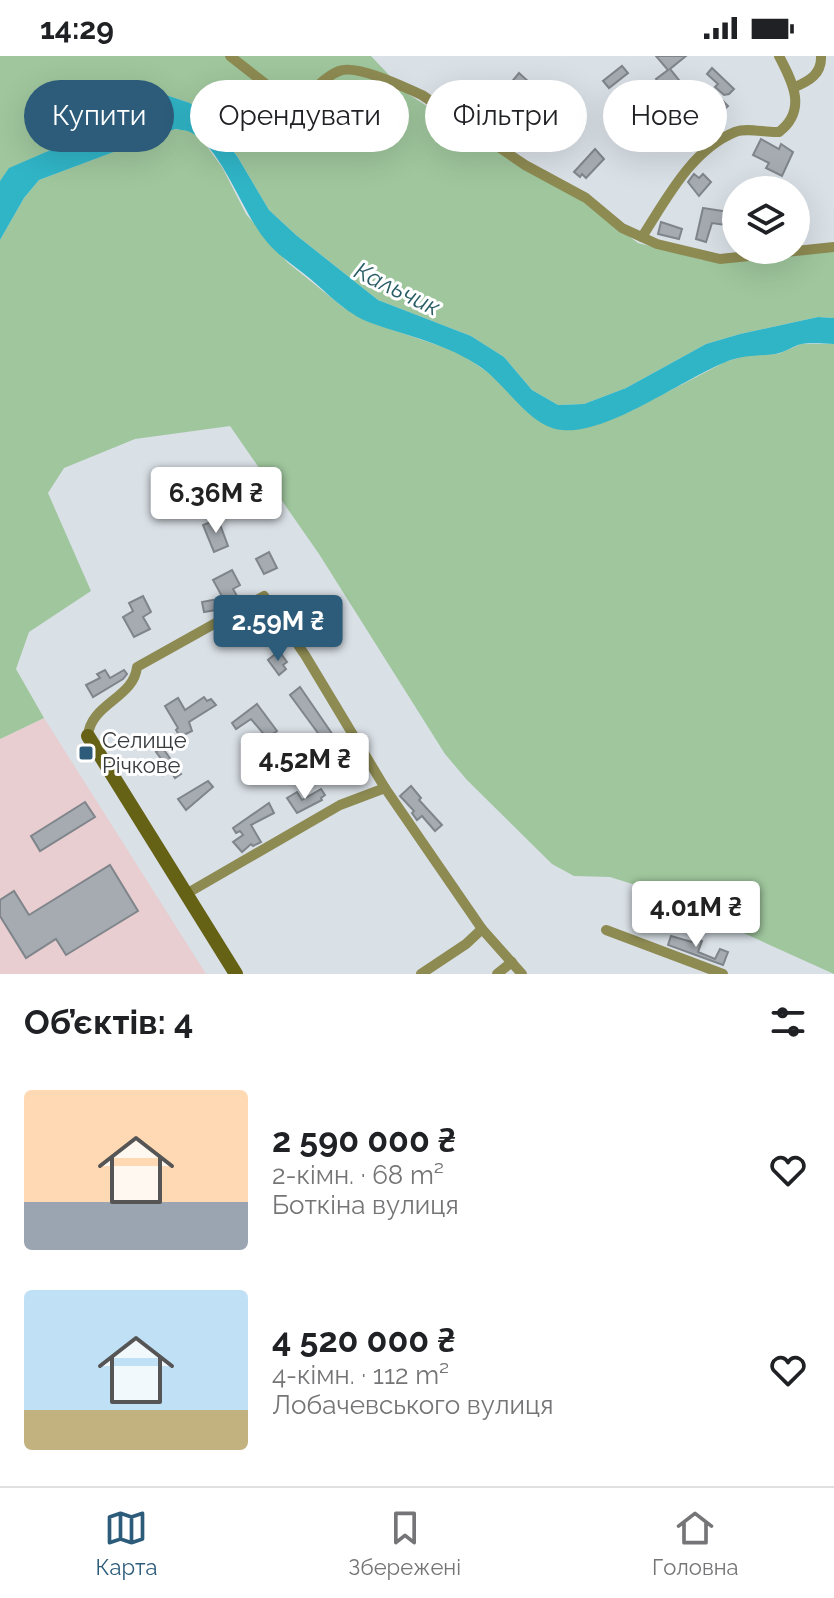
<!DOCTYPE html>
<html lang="uk">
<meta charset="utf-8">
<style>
:root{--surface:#fff;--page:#f2f2f2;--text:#202124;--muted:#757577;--line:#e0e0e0;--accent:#2c5c7a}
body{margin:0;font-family:Raleway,sans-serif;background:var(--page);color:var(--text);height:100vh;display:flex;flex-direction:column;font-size:30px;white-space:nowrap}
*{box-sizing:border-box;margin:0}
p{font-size:26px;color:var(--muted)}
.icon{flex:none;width:44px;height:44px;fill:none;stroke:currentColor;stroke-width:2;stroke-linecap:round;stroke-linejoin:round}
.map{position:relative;height:918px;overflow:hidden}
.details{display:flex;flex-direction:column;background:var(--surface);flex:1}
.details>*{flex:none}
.banner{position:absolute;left:24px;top:24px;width:786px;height:72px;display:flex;gap:16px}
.fabs{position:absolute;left:722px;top:120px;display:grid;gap:16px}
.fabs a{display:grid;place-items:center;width:88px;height:88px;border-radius:50%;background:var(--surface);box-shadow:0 8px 32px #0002;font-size:40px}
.price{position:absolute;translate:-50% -68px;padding:0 18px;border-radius:8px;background:#fff;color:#222;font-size:26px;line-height:52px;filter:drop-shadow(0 2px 4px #0008)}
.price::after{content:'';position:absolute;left:50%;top:48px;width:24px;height:18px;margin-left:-12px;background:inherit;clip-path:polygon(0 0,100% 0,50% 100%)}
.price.current{background:var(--accent);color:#fff}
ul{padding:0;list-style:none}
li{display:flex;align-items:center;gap:24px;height:200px;padding:0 24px}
li span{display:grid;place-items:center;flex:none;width:224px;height:160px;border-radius:8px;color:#555}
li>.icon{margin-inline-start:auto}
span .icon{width:96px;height:96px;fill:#fffc;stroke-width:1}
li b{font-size:34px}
h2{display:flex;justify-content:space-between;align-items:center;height:96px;padding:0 24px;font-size:34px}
.chip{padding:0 28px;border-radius:36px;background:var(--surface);box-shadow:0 8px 32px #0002;font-size:28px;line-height:72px}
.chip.current{background:var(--accent);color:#fff}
.status{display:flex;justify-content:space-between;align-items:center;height:56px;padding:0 40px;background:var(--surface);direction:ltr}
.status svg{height:22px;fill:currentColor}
.dock{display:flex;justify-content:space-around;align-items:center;height:112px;border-top:2px solid var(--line);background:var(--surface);font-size:22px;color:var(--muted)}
.dock a{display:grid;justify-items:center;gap:4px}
.dock .current{color:var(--accent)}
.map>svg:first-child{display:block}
</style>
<div class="status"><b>14:29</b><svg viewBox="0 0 49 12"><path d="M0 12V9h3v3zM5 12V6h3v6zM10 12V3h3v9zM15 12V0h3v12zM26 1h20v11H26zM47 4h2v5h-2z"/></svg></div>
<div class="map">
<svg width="834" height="918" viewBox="0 0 834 918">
<rect width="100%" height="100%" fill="#d9e0e6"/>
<!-- industrial -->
<path fill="#e8ced0" d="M44 662 206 918H0V683Z"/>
<!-- green -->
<g fill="#9fc69d">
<path d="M0 0H371L405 36 530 116 575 140 638 187 703 204 834 194V262L818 261 740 278 706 288 626 332 584 348 558 349 532 334 504 301 471 280 378 244 296 179 269 154 237 100 209 64 190 47 166 39 143 54 10 112 0 125Z"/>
<path d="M174 73 190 75 203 85 222 111 246 158 287 206 344 252 369 266 458 296 499 324 527 356 586 371 629 356 725 306 747 299 778 298 801 288H834V918L642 831 610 821 574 820 552 808 467 724 445 698 319 498 230 370 135 383 64 412 48 437 91 535 29 576 16 613 44 662 0 683V184L24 142 39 124Z"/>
</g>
<!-- water -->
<path fill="#30b5c7" d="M166 39 190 47 209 64 237 100 269 154 296 179 378 244 471 280 504 301 532 334 558 349 584 348 626 332 706 288 740 278 818 261 834 262V288C823 288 809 286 798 289 790 292 783 297 775 298 758 300 744 299 728 305 684 322 608 379 562 374 531 372 507 330 482 312 448 288 410 281 371 267 344 257 325 234 303 217 290 207 277 198 267 186 242 157 223 94 192 77 187 74 181 74 175 73L39 124 24 142 0 184V125L9 112 143 54Z"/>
<!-- building -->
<g fill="#a5abb1" stroke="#7f858a" stroke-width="2">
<path d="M656 0H686L670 13 679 24 665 34 656 23 668 14Z"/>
<path d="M622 10 628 17 609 32 603 25Z"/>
<path d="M712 12 734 33 729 38 724 39 715 31 718 28 707 18Z"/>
<path d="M519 17 530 27 521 38 510 28Z"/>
<path d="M717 38 720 46 723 45 728 50 719 59 707 47Z"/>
<path d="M559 42 573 53 544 86 535 79Z"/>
<path d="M761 83 779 93 781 88 793 96 782 120 766 112 769 107 753 99Z"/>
<path d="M595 93 604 103 586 122 582 118 580 121 574 116Z"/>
<path d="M694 118 699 122 703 118 711 126 699 140 688 126Z"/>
<path d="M703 152 736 157 732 170 712 167 706 186 696 183Z"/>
<path d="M661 166 682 173 679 183 658 178Z"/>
<path d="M218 463 228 490 214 496 203 469Z"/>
<path d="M269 496 277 512 264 518 256 503Z"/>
<path d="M232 514 240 529 233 533 237 540H241L216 554 204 556 202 546 223 542 213 524Z"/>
<path d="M143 540 151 556 143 561 150 573 134 581 123 561 133 555 129 547Z"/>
<path d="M313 542 325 556 313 566 302 551Z"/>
<path d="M279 595 287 606 283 609 286 613 279 619 268 604Z"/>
<path d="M105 614 110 622 124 614 127 618 123 623 93 641 86 629 100 622 97 618Z"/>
<path d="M300 631 335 682 326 688 290 639Z"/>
<path d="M204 641 207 645 211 643 216 649 189 666 192 675 180 681 176 674 178 672 165 650 178 642 185 654Z"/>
<path d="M257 648 277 675 267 682 251 663 236 673 232 667Z"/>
<path d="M162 691 181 718 175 722 170 714 163 719 159 713 165 708 156 696Z"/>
<path d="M208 725 213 731 186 754 178 743Z"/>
<path d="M411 730 421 742 419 744 442 769 435 775 422 760 417 764 412 757 414 755 400 740Z"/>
<path d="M321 733 325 739 321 742 322 744 297 757 287 742 297 736 302 744Z"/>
<path d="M85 746 95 761 40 795 31 780Z"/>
<path d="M269 747 274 757 251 769 261 786 253 790 251 788 242 796 233 786 243 779 240 775 236 777 233 772Z"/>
<path d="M110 809 138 855 66 899 56 883 26 902 0 860V844L14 835 29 859Z"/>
<path d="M671 880 692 886 694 882 702 885 698 896 715 903 720 893 728 896 723 909 668 889Z"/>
</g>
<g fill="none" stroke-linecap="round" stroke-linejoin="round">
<!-- street -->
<g stroke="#8d8a52" stroke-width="10">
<path d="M230 0 285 43C312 44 317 24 339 15 357 8 404 31 422 39L525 109 586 142 622 172 657 188 720 203 834 191"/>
<path d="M795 31C809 25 822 18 821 0"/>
<path d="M642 181C666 144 691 94 735 76 748 71 765 77 779 76 808 54 792 25 779 0"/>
<path d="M88 680C90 648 134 642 137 611L264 540 305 599 385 732 482 873 522 918"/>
<path d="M186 838 340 749 385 732"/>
<path d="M606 874 723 918"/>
<path d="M421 918 466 888 482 873"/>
<path d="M497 918 512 906"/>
</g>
<!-- secondary -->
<path stroke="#656115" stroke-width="14" d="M88 680 236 918"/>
</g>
<!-- markers -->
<rect fill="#2c5c7a" stroke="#fff" stroke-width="3" x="78" y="689" width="16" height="16" rx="4"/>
<g text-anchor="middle" stroke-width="6" stroke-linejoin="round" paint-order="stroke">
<!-- poi labels -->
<g font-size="22" fill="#393c3e" stroke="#fff" text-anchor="start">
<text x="102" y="692">Селище<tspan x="102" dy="25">Річкове</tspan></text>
</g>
<!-- water labels -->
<g font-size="24" font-style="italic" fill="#2a5e66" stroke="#fff">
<text transform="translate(397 233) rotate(26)" y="8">Кальчик</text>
</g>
</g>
</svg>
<div class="fabs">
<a><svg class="icon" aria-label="layers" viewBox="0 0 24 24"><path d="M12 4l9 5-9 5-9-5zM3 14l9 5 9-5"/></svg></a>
</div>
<b class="price" style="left:216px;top:479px">6.36M ₴</b>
<b class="price current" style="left:278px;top:607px">2.59M ₴</b>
<b class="price" style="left:305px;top:745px">4.52M ₴</b>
<b class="price" style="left:696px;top:893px">4.01M ₴</b>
<div class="banner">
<a class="chip current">Купити</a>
<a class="chip">Орендувати</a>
<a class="chip">Фільтри</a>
<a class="chip">Нове</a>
</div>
</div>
<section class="details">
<h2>Об’єктів: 4<svg class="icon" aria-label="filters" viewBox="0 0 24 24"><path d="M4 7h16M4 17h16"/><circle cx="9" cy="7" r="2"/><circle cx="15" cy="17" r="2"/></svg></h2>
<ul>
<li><span style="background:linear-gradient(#ffd9b3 70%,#9aa5b1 0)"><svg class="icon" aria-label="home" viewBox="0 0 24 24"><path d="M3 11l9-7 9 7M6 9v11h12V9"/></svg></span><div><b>2 590 000 ₴</b><p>2-кімн. · 68 m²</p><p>Боткіна вулиця</p></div><svg class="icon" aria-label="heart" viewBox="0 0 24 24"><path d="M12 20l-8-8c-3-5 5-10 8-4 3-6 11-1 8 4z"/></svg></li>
<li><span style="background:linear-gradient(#bfe0f5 75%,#c2b280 0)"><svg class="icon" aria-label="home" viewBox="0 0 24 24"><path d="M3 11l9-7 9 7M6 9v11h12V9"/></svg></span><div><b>4 520 000 ₴</b><p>4-кімн. · 112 m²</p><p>Лобачевського вулиця</p></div><svg class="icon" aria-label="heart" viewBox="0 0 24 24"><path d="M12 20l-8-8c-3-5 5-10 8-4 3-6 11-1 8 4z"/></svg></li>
</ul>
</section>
<nav class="dock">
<a class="current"><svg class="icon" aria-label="map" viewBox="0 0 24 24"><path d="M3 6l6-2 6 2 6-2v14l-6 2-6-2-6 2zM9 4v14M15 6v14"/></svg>Карта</a>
<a><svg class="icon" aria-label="saved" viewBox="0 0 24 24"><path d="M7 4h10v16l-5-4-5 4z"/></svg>Збережені</a>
<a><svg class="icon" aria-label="home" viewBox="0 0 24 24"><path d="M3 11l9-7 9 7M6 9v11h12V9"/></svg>Головна</a>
</nav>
